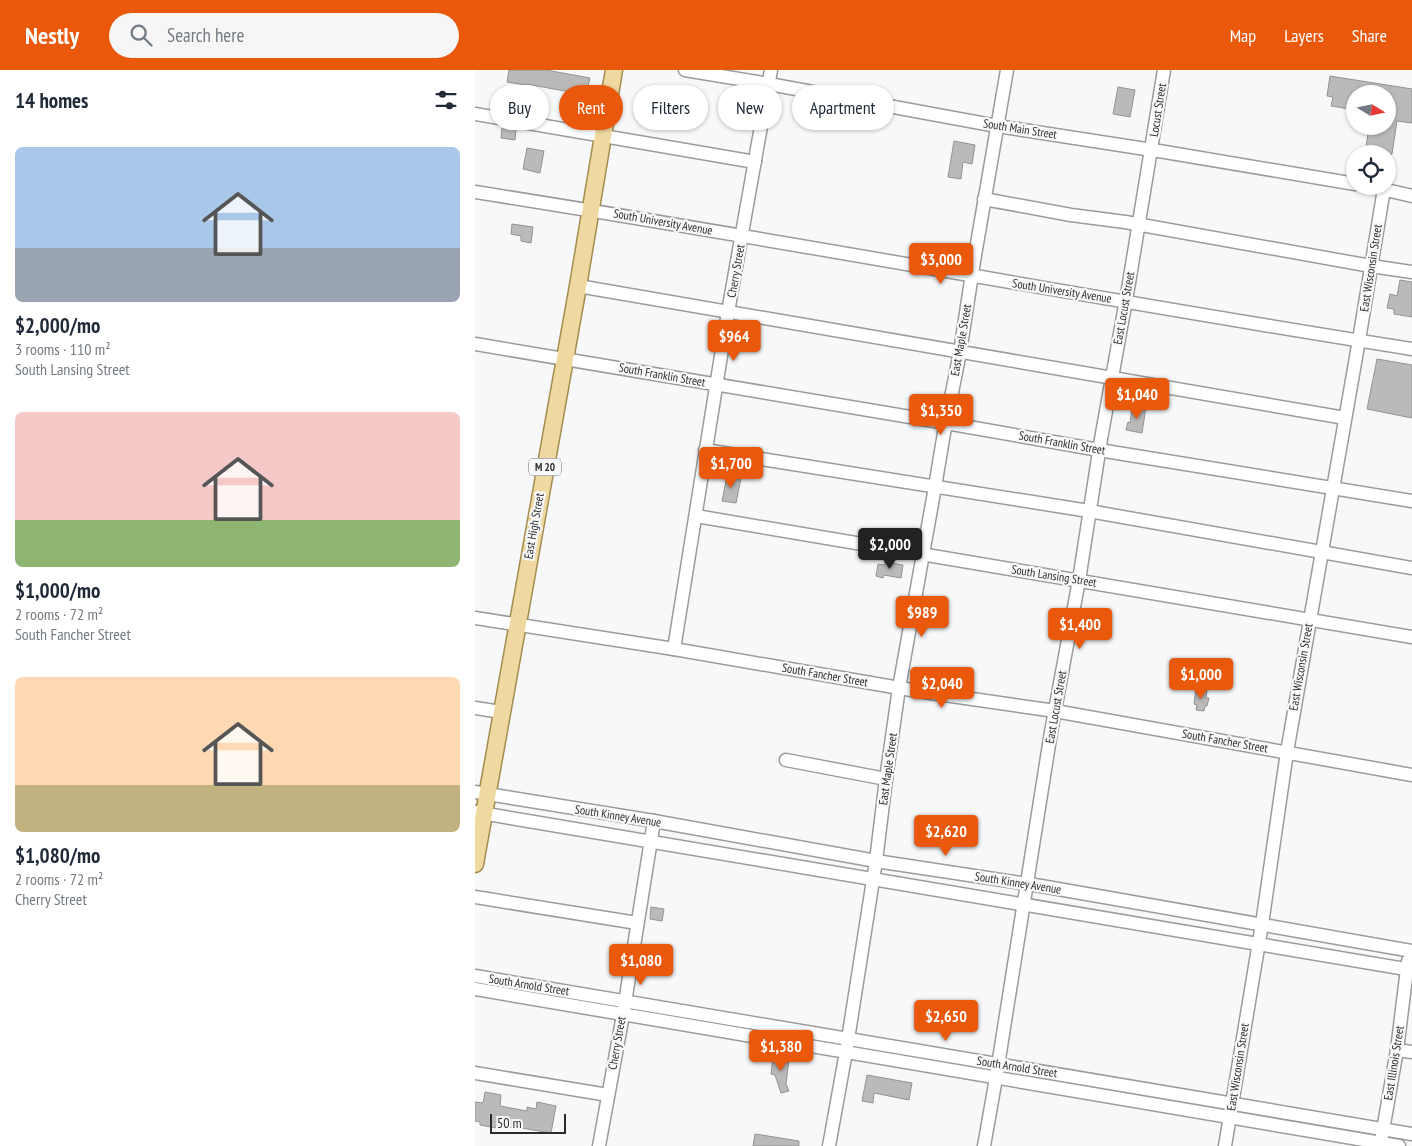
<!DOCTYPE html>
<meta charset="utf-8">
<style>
:root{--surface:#fff;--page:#f6f6f7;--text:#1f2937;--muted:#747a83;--accent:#ea580c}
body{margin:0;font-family:"PT Sans Narrow",sans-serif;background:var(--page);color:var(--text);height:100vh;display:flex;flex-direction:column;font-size:19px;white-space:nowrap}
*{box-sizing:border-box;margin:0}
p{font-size:16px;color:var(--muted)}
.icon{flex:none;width:28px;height:28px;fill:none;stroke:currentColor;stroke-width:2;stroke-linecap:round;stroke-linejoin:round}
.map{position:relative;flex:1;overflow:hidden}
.details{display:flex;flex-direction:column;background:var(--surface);width:475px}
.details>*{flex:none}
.top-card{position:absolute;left:15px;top:15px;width:475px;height:45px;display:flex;gap:10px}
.needle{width:32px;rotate:100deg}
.controls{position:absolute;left:871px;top:15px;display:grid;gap:10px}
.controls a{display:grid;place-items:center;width:50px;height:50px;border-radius:50%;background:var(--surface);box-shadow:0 1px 4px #0004;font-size:25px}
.scale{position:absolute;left:15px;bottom:12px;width:76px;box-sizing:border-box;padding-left:5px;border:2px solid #2c2c2c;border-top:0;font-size:14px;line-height:18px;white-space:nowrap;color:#2c2c2c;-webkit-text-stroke:4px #f7f8f9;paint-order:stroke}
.price{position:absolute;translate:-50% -42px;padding:0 11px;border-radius:5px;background:var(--accent);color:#fff;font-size:16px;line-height:32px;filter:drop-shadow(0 1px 2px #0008)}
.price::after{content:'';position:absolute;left:50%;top:30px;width:15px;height:11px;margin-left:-8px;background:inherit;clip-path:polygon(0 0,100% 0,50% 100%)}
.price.on{background:#222;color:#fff}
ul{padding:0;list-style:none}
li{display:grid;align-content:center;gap:10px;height:265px;padding:0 15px}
li span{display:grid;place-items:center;height:155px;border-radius:8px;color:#555}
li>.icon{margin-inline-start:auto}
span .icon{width:90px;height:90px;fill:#fffc;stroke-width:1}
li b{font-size:21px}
h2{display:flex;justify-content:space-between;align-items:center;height:60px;padding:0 15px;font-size:21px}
.pill{padding:0 18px;border-radius:22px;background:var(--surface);box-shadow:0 1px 4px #0004;font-size:18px;line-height:45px}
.pill.on{background:var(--accent);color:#fff}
header{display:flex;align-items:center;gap:30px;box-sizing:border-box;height:70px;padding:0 25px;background:var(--accent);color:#fff}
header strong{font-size:24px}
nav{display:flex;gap:28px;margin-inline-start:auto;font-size:18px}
.search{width:350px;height:45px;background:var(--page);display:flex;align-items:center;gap:12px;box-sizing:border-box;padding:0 18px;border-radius:28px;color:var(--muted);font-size:19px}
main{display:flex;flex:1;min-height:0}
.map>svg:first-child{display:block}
</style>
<header>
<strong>Nestly</strong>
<div class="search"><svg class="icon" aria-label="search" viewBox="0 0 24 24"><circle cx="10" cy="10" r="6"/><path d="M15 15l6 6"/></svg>Search here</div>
<nav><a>Map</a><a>Layers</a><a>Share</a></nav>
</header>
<main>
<section class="details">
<h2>14 homes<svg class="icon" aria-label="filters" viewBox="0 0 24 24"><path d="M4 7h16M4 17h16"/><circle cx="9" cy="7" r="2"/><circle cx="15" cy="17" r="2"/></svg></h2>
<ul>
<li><span style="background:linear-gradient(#a9c7e8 65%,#9aa5b1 0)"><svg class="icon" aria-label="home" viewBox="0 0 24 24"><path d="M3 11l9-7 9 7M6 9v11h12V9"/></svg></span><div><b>$2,000/mo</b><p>3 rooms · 110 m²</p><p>South Lansing Street</p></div></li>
<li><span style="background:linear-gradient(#f6c9c9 70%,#8fb573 0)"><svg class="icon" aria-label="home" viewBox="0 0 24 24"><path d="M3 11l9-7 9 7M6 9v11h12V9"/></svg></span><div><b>$1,000/mo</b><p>2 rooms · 72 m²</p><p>South Fancher Street</p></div></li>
<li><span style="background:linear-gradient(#ffd9b3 70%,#c2b280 0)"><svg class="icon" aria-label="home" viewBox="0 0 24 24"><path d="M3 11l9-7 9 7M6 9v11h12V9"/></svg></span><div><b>$1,080/mo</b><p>2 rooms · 72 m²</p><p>Cherry Street</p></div></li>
</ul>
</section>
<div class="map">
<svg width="937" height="1076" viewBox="0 0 937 1076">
<rect width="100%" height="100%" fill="#f7f8f9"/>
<!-- building -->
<g fill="#bbbab9" stroke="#949393">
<path d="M34 0H71L115 8 111 25 52 14 51 15 32 12Z"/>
<path d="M855 6 937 19V53L922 51 917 84H890L894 56H912V24H880V40L856 36 858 27 852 26Z"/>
<path d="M643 17 660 20 655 47 638 44Z"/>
<path d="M27 58 41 60 40 70 26 68Z"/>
<path d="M479 71 500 75 497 94 488 92 486 109 473 107Z"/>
<path d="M52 78 69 81 65 103 48 99Z"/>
<path d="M37 154 58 157 56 173 46 171V166L36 164Z"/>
<path d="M925 210 937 212V247L919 244V239L912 238 915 224 922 226Z"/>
<path d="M902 289 937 295V348L892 339Z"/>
<path d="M661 335 671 337 667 363 651 360 653 352 655 353 657 339 660 340Z"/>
<path d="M252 406 266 408 261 433 247 431Z"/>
<path d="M410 492 428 495 426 508 409 505 408 508 401 506 403 494 410 495Z"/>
<path d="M721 619 732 620 731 628H734L732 636H730L729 641 721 640 722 635 719 634Z"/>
<path d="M176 837 189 839 187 851 175 849Z"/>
<path d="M298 987 314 989 311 1014 314 1021 306 1023 300 1005 296 1004Z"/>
<path d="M392 1005 437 1013 434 1030 399 1023 398 1033 387 1031Z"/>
<path d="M10 1022 26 1025 25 1036 52 1041V1037L61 1039 62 1032 81 1036 76 1063 40 1057V1058L21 1055V1058L5 1055V1052L0 1051V1032L8 1033Z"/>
<path d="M280 1064 324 1071V1076H278Z"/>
</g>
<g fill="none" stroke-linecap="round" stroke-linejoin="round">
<!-- minor casing -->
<g stroke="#9a9b9c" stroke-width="15">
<g id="minor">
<path d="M210 0 294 14 522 56 690 82 880 114"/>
<path d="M0 44 280 92"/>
<path d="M894 116 937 126"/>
<path d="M0 122C313 171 624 230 937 279"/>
<path d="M509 129 596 145 650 152 896 196 937 202"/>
<path d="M103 216 870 348"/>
<path d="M0 274 471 353 624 380 937 431"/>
<path d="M230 380 614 441 937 498"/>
<path d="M221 446 937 567"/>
<path d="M0 548 199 579 442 621 580 641 937 705"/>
<path d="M199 579 253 242 296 0"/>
<path d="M0 638 26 642"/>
<path d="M311 690 411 709"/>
<path d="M0 722 179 751 401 791 566 816 937 881"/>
<path d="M0 742 937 900"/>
<path d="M0 827 162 853"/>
<path d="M0 906 937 1064"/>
<path d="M0 919 924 1076"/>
<path d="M922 980 937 982"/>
<path d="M0 1003 133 1025"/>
<path d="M907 1066 922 980 933 891"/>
<path d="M124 1076 148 945 179 751"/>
<path d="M354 1076 371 982 401 791 411 709 424 618 460 417 469 363 485 282 499 191 532 0"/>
<path d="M509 1076 521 1008 576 662 604 510 626 369 654 213 689 0"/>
<path d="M750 1076 787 854 812 682 884 270 909 119"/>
</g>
</g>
<!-- major casing -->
<g stroke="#a48c4e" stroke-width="19">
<path id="major" d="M0 794 103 216 139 0"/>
</g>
<!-- minor -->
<use href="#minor" stroke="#fff" stroke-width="12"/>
<!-- major -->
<use href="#major" stroke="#efd9a0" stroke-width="16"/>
</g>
<g text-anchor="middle" stroke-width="4.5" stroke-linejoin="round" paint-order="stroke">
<!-- shield labels -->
<rect fill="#f7f8f9" stroke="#69696a" stroke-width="1" x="54" y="388.5" width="32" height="17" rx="4"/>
<g font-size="11" font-weight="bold" fill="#2c2c2c">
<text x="70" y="401">M 20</text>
</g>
<!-- street labels -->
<g font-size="12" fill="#2c2c2c" stroke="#f7f8f9">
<text transform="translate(683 40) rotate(-81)" y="4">Locust Street</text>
<text transform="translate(545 59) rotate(9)" y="4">South Main Street</text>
<text transform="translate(188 152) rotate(10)" y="4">South University Avenue</text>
<text transform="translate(896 198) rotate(-81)" y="4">East Wisconsin Street</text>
<text transform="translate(261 201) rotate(-80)" y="4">Cherry Street</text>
<text transform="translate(587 221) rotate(9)" y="4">South University Avenue</text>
<text transform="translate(649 238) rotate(-80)" y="4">East Locust Street</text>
<text transform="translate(486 270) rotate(-80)" y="4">East Maple Street</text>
<text transform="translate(187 305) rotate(10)" y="4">South Franklin Street</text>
<text transform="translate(587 373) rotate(10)" y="4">South Franklin Street</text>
<text transform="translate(59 456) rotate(-80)" y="4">East High Street</text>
<text transform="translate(579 506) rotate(9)" y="4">South Lansing Street</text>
<text transform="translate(826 597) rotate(-80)" y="4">East Wisconsin Street</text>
<text transform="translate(350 605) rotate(10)" y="4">South Fancher Street</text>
<text transform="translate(581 637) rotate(-80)" y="4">East Locust Street</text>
<text transform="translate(750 671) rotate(10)" y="4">South Fancher Street</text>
<text transform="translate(413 699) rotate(-82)" y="4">East Maple Street</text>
<text transform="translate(143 746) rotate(9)" y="4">South Kinney Avenue</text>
<text transform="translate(543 813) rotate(9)" y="4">South Kinney Avenue</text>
<text transform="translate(54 915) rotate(9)" y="4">South Arnold Street</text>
<text transform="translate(142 973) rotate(-80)" y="4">Cherry Street</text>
<text transform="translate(919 993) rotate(-81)" y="4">East Illinois Street</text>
<text transform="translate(542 997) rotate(9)" y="4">South Arnold Street</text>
<text transform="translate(763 997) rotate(-81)" y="4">East Wisconsin Street</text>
</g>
</g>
</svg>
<div class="controls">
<a><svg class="needle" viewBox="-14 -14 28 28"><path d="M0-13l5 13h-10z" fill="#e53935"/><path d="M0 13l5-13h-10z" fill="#747a83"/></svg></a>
<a><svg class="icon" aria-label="locate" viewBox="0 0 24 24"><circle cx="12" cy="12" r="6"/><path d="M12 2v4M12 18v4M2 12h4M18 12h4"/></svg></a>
</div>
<div class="scale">50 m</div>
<b class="price" style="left:466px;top:215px">$3,000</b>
<b class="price" style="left:259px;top:292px">$964</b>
<b class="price" style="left:662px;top:350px">$1,040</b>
<b class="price" style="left:466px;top:366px">$1,350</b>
<b class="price" style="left:256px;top:419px">$1,700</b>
<b class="price on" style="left:415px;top:500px">$2,000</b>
<b class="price" style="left:447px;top:568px">$989</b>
<b class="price" style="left:605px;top:580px">$1,400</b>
<b class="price" style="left:726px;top:630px">$1,000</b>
<b class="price" style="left:467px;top:639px">$2,040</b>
<b class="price" style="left:471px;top:787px">$2,620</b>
<b class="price" style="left:166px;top:916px">$1,080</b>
<b class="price" style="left:471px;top:972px">$2,650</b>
<b class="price" style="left:306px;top:1002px">$1,380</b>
<div class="top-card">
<a class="pill">Buy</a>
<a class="pill on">Rent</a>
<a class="pill">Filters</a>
<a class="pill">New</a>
<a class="pill">Apartment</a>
</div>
</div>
</main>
